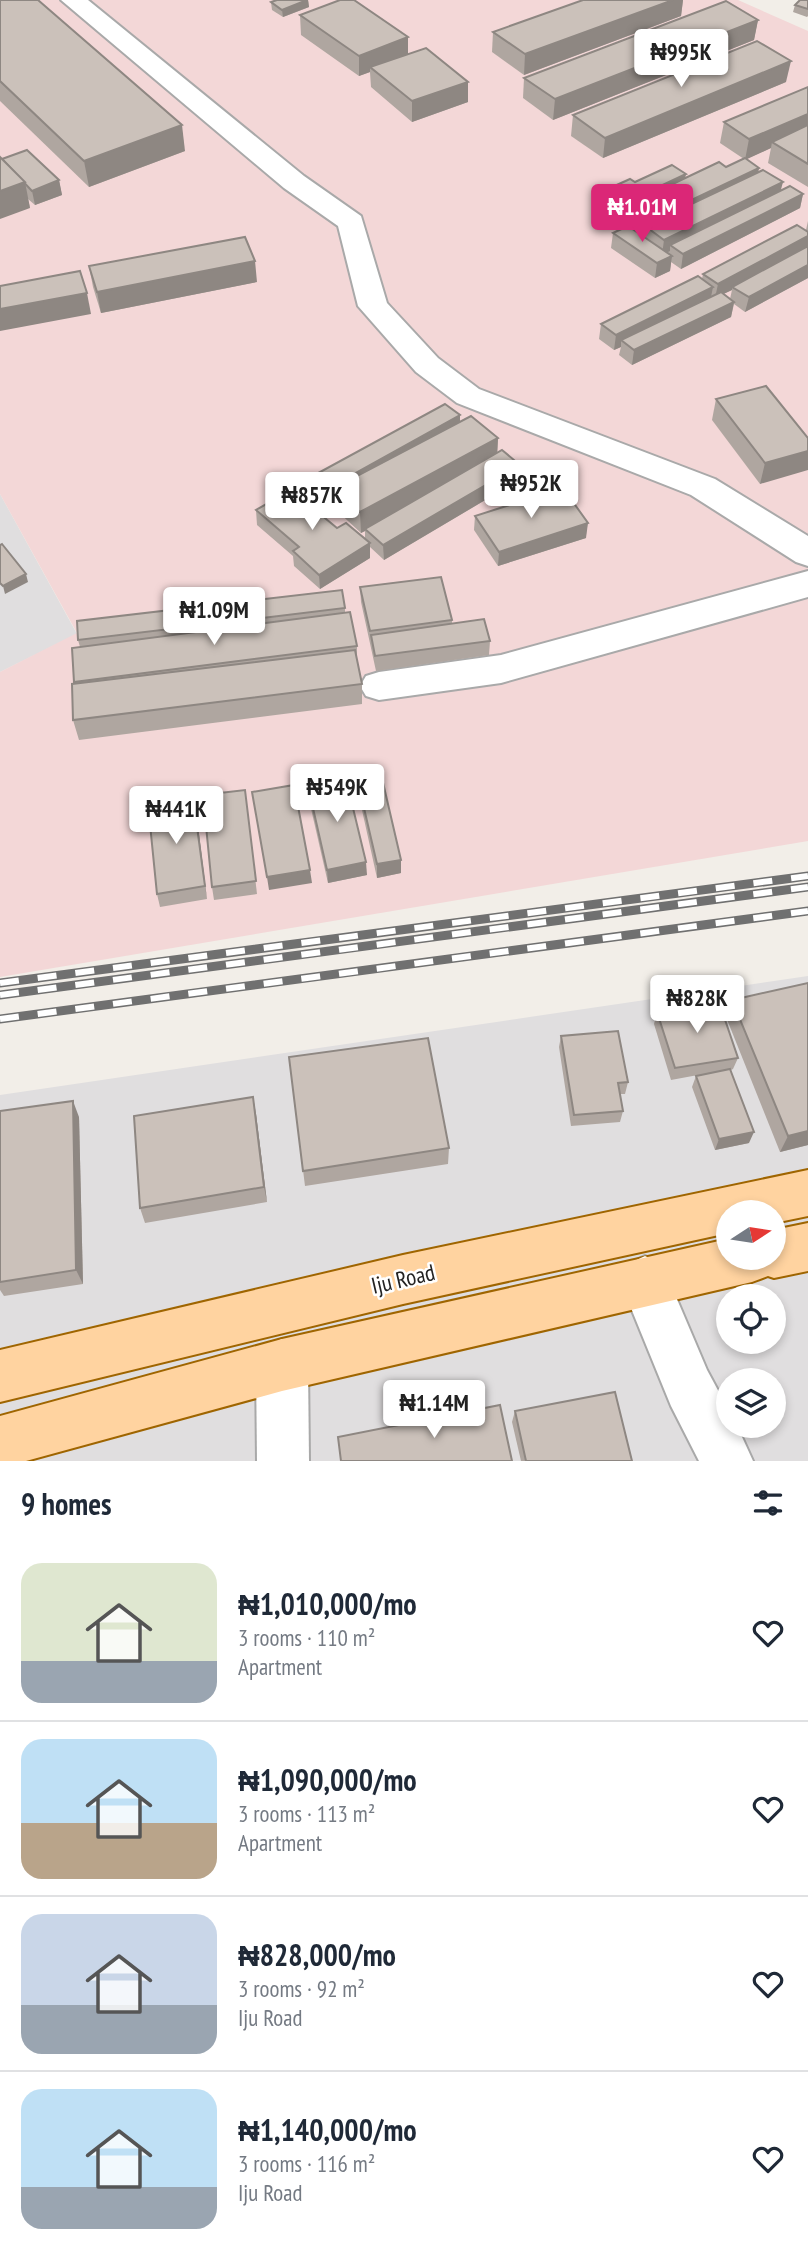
<!DOCTYPE html>
<meta charset="utf-8">
<style>
:root{--surface:#fff;--page:#f2f2f3;--text:#1f2937;--muted:#747a83;--line:#e0e1e3;--accent:#db2777}
body{margin:0;font-family:"PT Sans Narrow",sans-serif;background:var(--page);color:var(--text);height:100vh;display:flex;flex-direction:column;font-size:26px;white-space:nowrap}
*{box-sizing:border-box;margin:0}
p{font-size:23px;color:var(--muted)}
.icon{flex:none;width:38px;height:38px;fill:none;stroke:currentColor;stroke-width:2;stroke-linecap:round;stroke-linejoin:round}
.map{position:relative;height:1461px;overflow:hidden}
.side{display:flex;flex-direction:column;background:var(--surface);flex:1}
.side>*{flex:none}
.needle{width:46px;rotate:78deg}
.controls{position:absolute;left:716px;top:1200px;display:grid;gap:14px}
.controls a{display:grid;place-items:center;width:70px;height:70px;border-radius:50%;background:var(--surface);box-shadow:0 4px 10px #0003;font-size:35px}
.price{position:absolute;translate:-50% -60px;padding:0 16px;border-radius:7px;background:#fff;color:#222;font-size:23px;line-height:46px;filter:drop-shadow(0 2px 4px #0008)}
.price::after{content:'';position:absolute;left:50%;top:42px;width:21px;height:16px;margin-left:-10px;background:inherit;clip-path:polygon(0 0,100% 0,50% 100%)}
.price.active{background:var(--accent);color:#fff}
ul{padding:0;list-style:none}
li{display:flex;align-items:center;gap:21px;height:175px;padding:0 21px}
li+li{border-top:2px solid var(--line)}
li span{display:grid;place-items:center;flex:none;width:196px;height:140px;border-radius:21px;color:#555}
li>.icon{margin-inline-start:auto}
span .icon{width:84px;height:84px;fill:#fffc;stroke-width:1}
li b{font-size:30px}
h2{display:flex;justify-content:space-between;align-items:center;height:84px;padding:0 21px;font-size:30px}
.map>svg:first-child{display:block}
</style>
<div class="map">
<svg width="808" height="1461" viewBox="0 0 808 1461">
<rect width="100%" height="100%" fill="#f2eee8"/>
<!-- residential -->
<g fill="#e0dedf" fill-rule="evenodd">
<path d="M0 494 77 634 0 672Z"/>
<path d="M808 976V1461H0V1095ZM728 1213H774V1258H728ZM728 1297H774V1342H728ZM728 1381H774V1426H728Z"/>
</g>
<!-- commercial -->
<path fill="#f3d7d7" d="M0 0H738L808 31V841L0 977V672L77 633 0 494Z"/>
<g fill="none" stroke-linecap="round" stroke-linejoin="round">
<!-- minor casing -->
<g stroke="#a9a9a9" stroke-width="4">
<g id="minor">
<path d="M61 0H88L304 176 361 216 387 303 438 358 479 389 715 479 808 536V566L796 562 691 495 457 403 416 372 358 306 338 226 284 188Z"/>
<path d="M808 571V597L501 683 379 700 366 696 360 686 366 676 379 672 501 655Z"/>
<path d="M645 1256 662 1264 707 1370 728 1409V1426H737L753 1461H699L671 1406 620 1281 628 1264Z"/>
<path d="M282 1339 300 1347 308 1365 309 1461H257L256 1365 264 1347Z"/>
</g>
</g>
<!-- major casing -->
<g stroke="#9f6500" stroke-width="4">
<g id="major">
<path d="M808 1170V1216L774 1223V1213H728V1233L403 1304 0 1402V1350L403 1255Z"/>
<path d="M808 1223V1271L774 1278 768 1276 752 1282 282 1391 26 1461H0V1416L282 1339 728 1239V1258H774V1230Z"/>
</g>
</g>
<!-- minor -->
<use href="#minor" fill="#fff" fill-rule="evenodd"/>
<!-- major -->
<use href="#major" fill="#ffd3a0" fill-rule="evenodd"/>
<!-- rail casing -->
<g stroke="#707070" stroke-width="9">
<g id="rail">
<path d="M0 983 808 876"/>
<path d="M0 995 808 887"/>
<path d="M0 1019 808 911"/>
</g>
</g>
<!-- rail -->
<use href="#rail" stroke="#fff" stroke-width="6" stroke-dasharray="19" stroke-linecap="butt"/>
</g>
<!-- wall -->
<g fill="#afa6a0" fill-rule="evenodd">
<path d="M0 0 185 151 89 187 0 101Z"/>
<path d="M277 0H308L309 7 283 17 272 10 271 2Z"/>
<path d="M583 0H683L681 16 524 75 492 52 493 32Z"/>
<path d="M808 0V16L807 17 793 12 795 5Z"/>
<path d="M300 15 408 54 468 102 412 122 371 87 370 72 359 76 301 35Z"/>
<path d="M758 20 754 40 553 120 523 98 524 78Z"/>
<path d="M786 82 603 158 571 136 573 115Z"/>
<path d="M808 87V187L768 163 771 148 746 159 759 168 758 172 781 191 803 194 800 208 681 269 671 262 670 271 655 278 611 248 613 233 624 228 618 224V220L616 221 597 208 599 193 635 182 685 178 726 167 744 159 720 143 724 122Z"/>
<path d="M2 159 59 180 62 195 35 205 28 199 30 208Z"/>
<path d="M808 221V278L745 312 734 304 731 317 632 365 619 355 621 347 614 350 599 339 601 324 702 279 703 274 806 230ZM732 290 730 299 723 294Z"/>
<path d="M89 266 257 282 101 313 93 287Z"/>
<path d="M716 399 808 438 760 484 712 420Z"/>
<path d="M460 415V422L498 438 497 453 520 465 519 480 384 560 370 547V558L320 589 294 566 293 556 257 525 256 510 337 528 365 540V531L361 533 335 509V499L324 505 310 493 309 478Z"/>
<path d="M475 516 586 538 498 566 474 530Z"/>
<path d="M360 587 452 620V623L490 641 489 655 376 671 361 602Z"/>
<path d="M345 608V613L357 646V662L362 684V704L79 740 73 720 74 682 80 647 78 640Z"/>
<path d="M357 778 401 873 377 878 358 792Z"/>
<path d="M308 786 367 875 328 883 309 800Z"/>
<path d="M245 790 257 894 214 900 212 887Z"/>
<path d="M196 810 207 899 160 907 157 894Z"/>
<path d="M808 983V1145L780 1152 726 1017 732 1000Z"/>
<path d="M657 1012 738 1058 733 1069 731 1070 749 1143 715 1150 692 1087 696 1076 698 1075 671 1080 654 1024Z"/>
<path d="M561 1036 628 1082 625 1094H620L623 1111 620 1122 571 1126 559 1047Z"/>
<path d="M289 1057 449 1148 448 1164 305 1186Z"/>
<path d="M0 1111 79 1117 83 1284 4 1296 0 1290Z"/>
<path d="M256 1114 267 1202 145 1223 140 1208Z"/>
<path d="M515 1411 632 1461H521L512 1422Z"/>
</g>
<!-- shaded-wall -->
<g fill="#8e8782">
<path d="M307 0H308L309 7 283 17 282 10Z"/>
<path d="M673 0H683L681 16 524 75 525 54Z"/>
<path d="M758 20 754 40 553 120 555 99Z"/>
<path d="M408 37V57L370 67V72L359 76V56Z"/>
<path d="M791 61 786 82 603 158 605 138Z"/>
<path d="M468 82V102L412 122V101Z"/>
<path d="M808 114V132L772 142 771 148 745 160 749 139Z"/>
<path d="M182 125 185 151 89 187 84 161Z"/>
<path d="M759 168 756 182 645 226 644 236 639 238 641 224Z"/>
<path d="M686 174 683 189 620 209 618 220 616 221 618 206Z"/>
<path d="M59 180 62 195 35 205 32 191Z"/>
<path d="M25 182 30 208 0 219V191Z"/>
<path d="M783 182 779 197 670 245V251L662 255 664 240Z"/>
<path d="M803 194 800 208 681 269 683 254Z"/>
<path d="M808 236V249L732 287V290L715 298 718 284Z"/>
<path d="M672 256 670 271 655 278 657 263Z"/>
<path d="M255 261 257 282 101 313 97 292Z"/>
<path d="M808 265V278L745 312 749 297Z"/>
<path d="M713 287 710 302 621 340V347L614 350 616 335Z"/>
<path d="M87 293 91 314 0 331V309Z"/>
<path d="M734 302 731 317 632 365 634 350Z"/>
<path d="M460 415V430L334 488 335 499 324 505 323 491Z"/>
<path d="M498 438 497 459 365 529V531L361 533 360 512Z"/>
<path d="M808 451V470L760 484 765 463Z"/>
<path d="M520 465 519 480 384 560 383 545Z"/>
<path d="M588 523 586 538 498 566 499 552Z"/>
<path d="M370 543V558L320 589 319 575Z"/>
<path d="M26 574 28 582 5 594 3 586Z"/>
<path d="M193 797 196 810 207 899 205 886Z"/>
<path d="M401 860V873L377 878V864Z"/>
<path d="M366 862 367 875 328 883 327 870Z"/>
<path d="M310 870 312 883 269 890 267 877Z"/>
<path d="M253 1097 256 1114 267 1202 264 1187Z"/>
<path d="M73 1101 79 1117 83 1284 76 1270Z"/>
<path d="M808 1131V1145L780 1152 788 1136Z"/>
<path d="M754 1132 749 1143 715 1150 719 1139Z"/>
</g>
<!-- building -->
<g fill="#cbc1ba" stroke="#8e8782" stroke-width="2">
<path d="M0 0H38L182 125 84 161 0 81Z"/>
<path d="M277 0H307L282 10 271 2Z"/>
<path d="M340 0H354L408 37 359 56 300 15Z"/>
<path d="M583 0H673L525 54 493 32Z"/>
<path d="M800 0H808V9L795 5Z"/>
<path d="M726 1 758 20 555 99 524 78Z"/>
<path d="M757 41 791 61 605 138 573 115Z"/>
<path d="M426 48 468 82 412 101 370 67Z"/>
<path d="M808 87V114L749 139 724 122Z"/>
<path d="M808 125V164L772 142Z"/>
<path d="M27 150 59 180 32 191 2 159Z"/>
<path d="M0 157 25 182 0 191Z"/>
<path d="M745 158 759 168 641 224 620 209 719 162 726 167Z"/>
<path d="M672 165 686 174 618 206 599 193 630 179 635 182Z"/>
<path d="M763 170 783 182 664 240 645 226Z"/>
<path d="M790 186 803 194 683 254 670 245Z"/>
<path d="M797 225 808 232V236L718 284 703 274Z"/>
<path d="M628 226 672 256 657 263 613 233Z"/>
<path d="M245 237 255 261 97 292 89 266Z"/>
<path d="M808 246V265L749 297 732 287Z"/>
<path d="M80 271 87 293 0 309V286Z"/>
<path d="M698 276 713 287 616 335 601 324Z"/>
<path d="M721 292 734 302 634 350 621 340Z"/>
<path d="M766 386 808 438V451L765 463 716 399Z"/>
<path d="M445 404 460 415 323 491 309 478Z"/>
<path d="M471 416 498 438 360 512 334 488Z"/>
<path d="M502 450 520 465 383 545 365 529Z"/>
<path d="M563 488 588 523 499 552 475 516Z"/>
<path d="M291 490 337 528 346 523 370 543 319 575 293 551 299 547 256 510Z"/>
<path d="M2 544 26 574 3 586 0 583V545Z"/>
<path d="M441 577 452 620 370 631 360 587Z"/>
<path d="M342 590 345 608 78 640 77 621Z"/>
<path d="M350 612 357 646 74 682 72 648Z"/>
<path d="M484 619 490 641 375 656 371 635Z"/>
<path d="M355 650 362 684 73 720 72 684Z"/>
<path d="M381 774 401 860 377 864 357 778Z"/>
<path d="M346 779 366 862 327 870 308 786Z"/>
<path d="M294 785 310 870 267 877 252 792Z"/>
<path d="M245 790 256 881 212 887 203 795Z"/>
<path d="M193 797 205 886 157 894 148 804Z"/>
<path d="M808 983V1131L788 1136 732 1000Z"/>
<path d="M719 1002 738 1058 675 1068 657 1012Z"/>
<path d="M618 1031 628 1082 618 1083 623 1111 574 1115 561 1036Z"/>
<path d="M428 1038 449 1148 303 1171 289 1057Z"/>
<path d="M730 1069 754 1132 719 1139 696 1076Z"/>
<path d="M253 1097 264 1187 140 1208 134 1116Z"/>
<path d="M73 1101 76 1270 0 1282V1111Z"/>
<path d="M615 1392 632 1461H526L515 1411Z"/>
<path d="M500 1405 512 1461H341L338 1437Z"/>
</g>
<g text-anchor="middle" stroke-width="5" stroke-linejoin="round" paint-order="stroke">
<!-- near-street labels -->
<g font-size="23" fill="#222" stroke="#fff">
<text transform="translate(403 1279) rotate(-13)" y="8">Iju Road</text>
</g>
</g>
</svg>
<div class="controls">
<a><svg class="needle" viewBox="-14 -14 28 28"><path d="M0-13l5 13h-10z" fill="#e53935"/><path d="M0 13l5-13h-10z" fill="#747a83"/></svg></a>
<a><svg class="icon" aria-label="locate" viewBox="0 0 24 24"><circle cx="12" cy="12" r="6"/><path d="M12 2v4M12 18v4M2 12h4M18 12h4"/></svg></a>
<a><svg class="icon" aria-label="layers" viewBox="0 0 24 24"><path d="M12 4l9 5-9 5-9-5zM3 14l9 5 9-5"/></svg></a>
</div>
<b class="price" style="left:681px;top:89px">₦995K</b>
<b class="price active" style="left:642px;top:244px">₦1.01M</b>
<b class="price" style="left:531px;top:520px">₦952K</b>
<b class="price" style="left:312px;top:532px">₦857K</b>
<b class="price" style="left:214px;top:647px">₦1.09M</b>
<b class="price" style="left:337px;top:824px">₦549K</b>
<b class="price" style="left:176px;top:846px">₦441K</b>
<b class="price" style="left:697px;top:1035px">₦828K</b>
<b class="price" style="left:434px;top:1440px">₦1.14M</b>
</div>
<section class="side">
<h2>9 homes<svg class="icon" aria-label="filters" viewBox="0 0 24 24"><path d="M4 7h16M4 17h16"/><circle cx="9" cy="7" r="2"/><circle cx="15" cy="17" r="2"/></svg></h2>
<ul>
<li><span style="background:linear-gradient(#dfe7d0 70%,#9aa5b1 0)"><svg class="icon" aria-label="home" viewBox="0 0 24 24"><path d="M3 11l9-7 9 7M6 9v11h12V9"/></svg></span><div><b>₦1,010,000/mo</b><p>3 rooms · 110 m²</p><p>Apartment</p></div><svg class="icon" aria-label="heart" viewBox="0 0 24 24"><path d="M12 20l-8-8c-3-5 5-10 8-4 3-6 11-1 8 4z"/></svg></li>
<li><span style="background:linear-gradient(#bfe0f5 60%,#b9a48a 0)"><svg class="icon" aria-label="home" viewBox="0 0 24 24"><path d="M3 11l9-7 9 7M6 9v11h12V9"/></svg></span><div><b>₦1,090,000/mo</b><p>3 rooms · 113 m²</p><p>Apartment</p></div><svg class="icon" aria-label="heart" viewBox="0 0 24 24"><path d="M12 20l-8-8c-3-5 5-10 8-4 3-6 11-1 8 4z"/></svg></li>
<li><span style="background:linear-gradient(#c9d6e8 65%,#9aa5b1 0)"><svg class="icon" aria-label="home" viewBox="0 0 24 24"><path d="M3 11l9-7 9 7M6 9v11h12V9"/></svg></span><div><b>₦828,000/mo</b><p>3 rooms · 92 m²</p><p>Iju Road</p></div><svg class="icon" aria-label="heart" viewBox="0 0 24 24"><path d="M12 20l-8-8c-3-5 5-10 8-4 3-6 11-1 8 4z"/></svg></li>
<li><span style="background:linear-gradient(#bfe0f5 70%,#9aa5b1 0)"><svg class="icon" aria-label="home" viewBox="0 0 24 24"><path d="M3 11l9-7 9 7M6 9v11h12V9"/></svg></span><div><b>₦1,140,000/mo</b><p>3 rooms · 116 m²</p><p>Iju Road</p></div><svg class="icon" aria-label="heart" viewBox="0 0 24 24"><path d="M12 20l-8-8c-3-5 5-10 8-4 3-6 11-1 8 4z"/></svg></li>
</ul>
</section>
